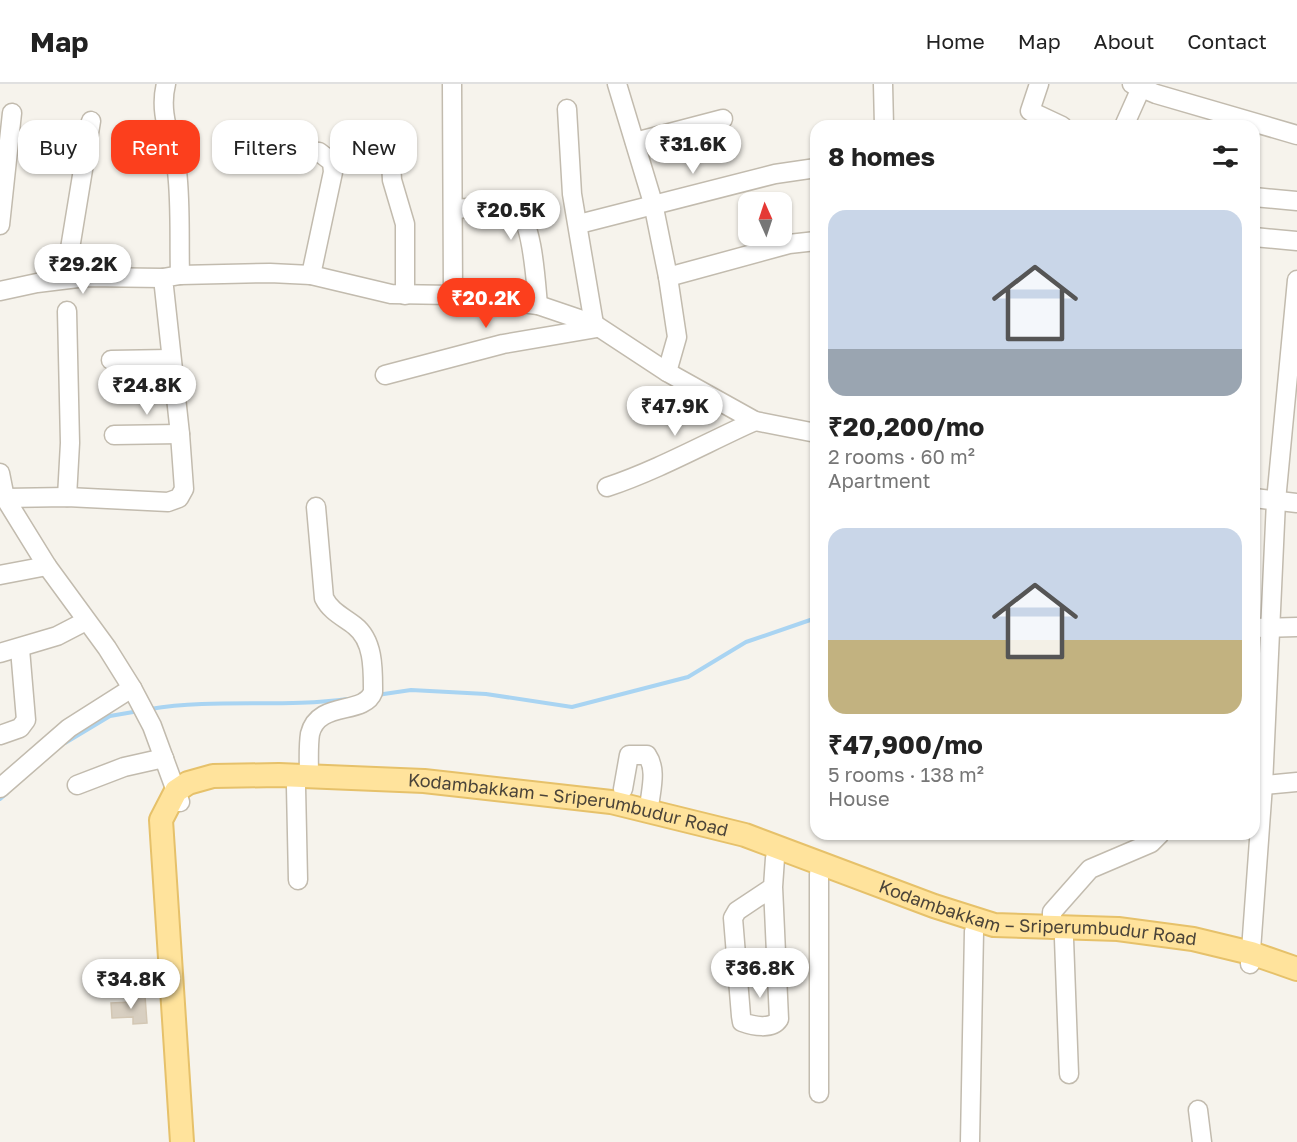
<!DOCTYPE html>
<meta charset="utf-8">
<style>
:root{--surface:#fff;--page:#f2f2f2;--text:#222;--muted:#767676;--line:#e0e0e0;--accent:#fc3f1d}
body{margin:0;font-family:"Golos Text",sans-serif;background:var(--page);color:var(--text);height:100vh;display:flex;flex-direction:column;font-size:22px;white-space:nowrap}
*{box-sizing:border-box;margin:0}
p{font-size:20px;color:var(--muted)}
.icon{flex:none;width:33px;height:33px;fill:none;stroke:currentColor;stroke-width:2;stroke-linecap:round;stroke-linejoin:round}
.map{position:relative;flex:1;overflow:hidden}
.side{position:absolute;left:810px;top:36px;width:450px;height:720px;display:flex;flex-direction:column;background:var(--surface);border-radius:18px;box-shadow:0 2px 4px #0004}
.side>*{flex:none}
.guide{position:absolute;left:18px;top:36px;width:570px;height:54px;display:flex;gap:12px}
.needle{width:39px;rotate:357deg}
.tools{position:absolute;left:738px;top:108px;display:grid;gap:12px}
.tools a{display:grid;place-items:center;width:54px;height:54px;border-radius:12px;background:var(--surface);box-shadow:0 2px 4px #0004;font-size:30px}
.price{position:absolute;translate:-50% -51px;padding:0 14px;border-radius:21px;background:#fff;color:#222;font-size:20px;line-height:39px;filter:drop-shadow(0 2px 3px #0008)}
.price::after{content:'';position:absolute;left:50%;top:36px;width:18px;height:14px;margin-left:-9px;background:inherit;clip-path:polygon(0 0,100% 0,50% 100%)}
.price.selected{background:var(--accent);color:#fff}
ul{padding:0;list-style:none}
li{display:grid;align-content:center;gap:12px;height:318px;padding:0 18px}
li span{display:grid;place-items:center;height:186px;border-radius:18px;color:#555}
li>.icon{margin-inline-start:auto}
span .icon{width:108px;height:108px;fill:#fffc;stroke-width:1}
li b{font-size:26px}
h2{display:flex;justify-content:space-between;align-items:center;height:72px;padding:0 18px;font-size:26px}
.pill{padding:0 21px;border-radius:18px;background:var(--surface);box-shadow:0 2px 4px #0004;font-size:21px;line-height:54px}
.pill.selected{background:var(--accent);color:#fff}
header{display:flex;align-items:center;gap:36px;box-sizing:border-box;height:84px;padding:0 30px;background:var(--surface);border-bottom:2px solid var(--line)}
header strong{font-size:28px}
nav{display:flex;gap:33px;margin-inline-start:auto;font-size:21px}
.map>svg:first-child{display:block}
</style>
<header>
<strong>Map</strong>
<nav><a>Home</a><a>Map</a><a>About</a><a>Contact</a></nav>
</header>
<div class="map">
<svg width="1297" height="1058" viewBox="0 0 1297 1058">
<rect width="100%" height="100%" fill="#f6f3ec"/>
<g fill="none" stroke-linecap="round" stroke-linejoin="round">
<!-- stream -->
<g stroke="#a9d4f2" stroke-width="4">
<path d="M377 611 411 606 486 610 572 623 688 593 746 558 816 534"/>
<path d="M150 625C215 614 283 624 348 615"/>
<path d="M65 659 110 632 139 627"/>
<path d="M0 715 7 709"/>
</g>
</g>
<!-- building -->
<path fill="#d8cfc1" stroke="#d3c7b4" stroke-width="1.5" d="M145 912 147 939 133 940V933L112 934 111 919 132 918 131 913Z"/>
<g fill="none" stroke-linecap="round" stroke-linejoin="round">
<!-- minor casing -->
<g stroke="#c2bbae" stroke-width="21">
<g id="minor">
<path d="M166 0C158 31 173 57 177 87 181 121 179 157 180 191"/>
<path d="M452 0 453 211"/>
<path d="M617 0 653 119 668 193 677 253 667 288"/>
<path d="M883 0 884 42"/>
<path d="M1039 0 1030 27 1062 42"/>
<path d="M1132 0 1156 10 1297 51"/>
<path d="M567 25 572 110 594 240"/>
<path d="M1124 42 1141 4"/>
<path d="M390 58 392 96 405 140V211"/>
<path d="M635 58 723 35"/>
<path d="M282 65 319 68 332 78 333 88 311 191"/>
<path d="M1254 113 1297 117"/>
<path d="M455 125C469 124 504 120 516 126 533 136 536 202 538 221"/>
<path d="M579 140 775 90 816 84"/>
<path d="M0 141 12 29"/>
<path d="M1254 153 1297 157"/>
<path d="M668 193 789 160 816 157"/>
<path d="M65 195 91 37"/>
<path d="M0 207 37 199 86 193 163 194"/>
<path d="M67 227 70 359 67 413"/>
<path d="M111 276 170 275"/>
<path d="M385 291 503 260 597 244"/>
<path d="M114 351 180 350"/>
<path d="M0 389 5 414H0"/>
<path d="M607 403C658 386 706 359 755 337"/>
<path d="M1254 414 1297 419"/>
<path d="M0 491 47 482"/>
<path d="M1254 544 1297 543"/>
<path d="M0 569 57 552 86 537"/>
<path d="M0 651 20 644 26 636 20 565"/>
<path d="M309 692C309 679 308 663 310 650 318 616 364 632 373 608 373 586 374 557 355 542 344 533 331 528 324 514L316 423"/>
<path d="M77 701 124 683 164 674"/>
<path d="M1254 702 1297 698"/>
<path d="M296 703 298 796"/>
<path d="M0 704 69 644 132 604"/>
<path d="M623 705 629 671H647C656 684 652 701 650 716"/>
<path d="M180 718 152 642 132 604 107 564 47 482 5 414 67 413 168 418 179 414 184 405 180 350 163 194 180 191 270 189 311 191 391 210 453 211 538 221 594 240 667 288 755 337 816 349"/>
<path d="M773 803 737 827 733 834 741 932 742 938C753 942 772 946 779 935L773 803 775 774"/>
<path d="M1052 845V828L1090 785 1151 759 1160 750"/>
<path d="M1064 855 1069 990"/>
<path d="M1250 880 1263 701 1276 417 1297 196"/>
<path d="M819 1009V790"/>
<path d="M1198 1026 1202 1058"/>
<path d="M970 1058 974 847"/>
</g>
</g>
<!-- major casing -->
<g stroke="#e6c16a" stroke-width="26">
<g id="major">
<path id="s1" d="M182 1058 161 736 176 707 188 699 213 692 279 691 424 697 611 718 745 751 934 822 994 841 1118 845 1193 855 1251 869 1297 885"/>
</g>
</g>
<!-- minor -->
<use href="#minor" stroke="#fff" stroke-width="18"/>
<!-- major -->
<use href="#major" stroke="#ffe39c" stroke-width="22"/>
</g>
<g text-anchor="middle" stroke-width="6" stroke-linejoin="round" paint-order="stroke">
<!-- street labels -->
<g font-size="18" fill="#4b4439" stroke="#fff">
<text dy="6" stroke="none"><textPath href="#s1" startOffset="753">Kodambakkam – Sriperumbudur Road</textPath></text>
<text dy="6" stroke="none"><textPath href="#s1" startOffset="1239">Kodambakkam – Sriperumbudur Road</textPath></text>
</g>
</g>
</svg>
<div class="tools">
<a><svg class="needle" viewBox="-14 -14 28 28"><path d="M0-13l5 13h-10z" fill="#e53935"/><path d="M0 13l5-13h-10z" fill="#767676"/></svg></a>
</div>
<b class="price" style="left:693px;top:91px">₹31.6K</b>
<b class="price" style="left:511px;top:157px">₹20.5K</b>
<b class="price" style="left:83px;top:211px">₹29.2K</b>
<b class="price selected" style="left:486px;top:245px">₹20.2K</b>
<b class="price" style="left:147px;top:332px">₹24.8K</b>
<b class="price" style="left:675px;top:353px">₹47.9K</b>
<b class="price" style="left:760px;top:915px">₹36.8K</b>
<b class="price" style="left:131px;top:926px">₹34.8K</b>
<div class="guide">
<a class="pill">Buy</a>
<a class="pill selected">Rent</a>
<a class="pill">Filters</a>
<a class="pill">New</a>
</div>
<section class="side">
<h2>8 homes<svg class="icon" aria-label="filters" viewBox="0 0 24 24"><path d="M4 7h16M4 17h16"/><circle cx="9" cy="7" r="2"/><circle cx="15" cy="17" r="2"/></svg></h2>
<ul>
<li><span style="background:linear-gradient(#c9d6e8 75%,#9aa5b1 0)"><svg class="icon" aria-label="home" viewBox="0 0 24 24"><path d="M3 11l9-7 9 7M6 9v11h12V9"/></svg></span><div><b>₹20,200/mo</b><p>2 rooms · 60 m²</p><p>Apartment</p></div></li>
<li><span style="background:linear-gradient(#c9d6e8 60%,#c2b280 0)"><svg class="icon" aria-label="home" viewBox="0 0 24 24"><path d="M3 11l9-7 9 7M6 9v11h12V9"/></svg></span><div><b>₹47,900/mo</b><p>5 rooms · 138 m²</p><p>House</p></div></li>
</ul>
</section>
</div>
